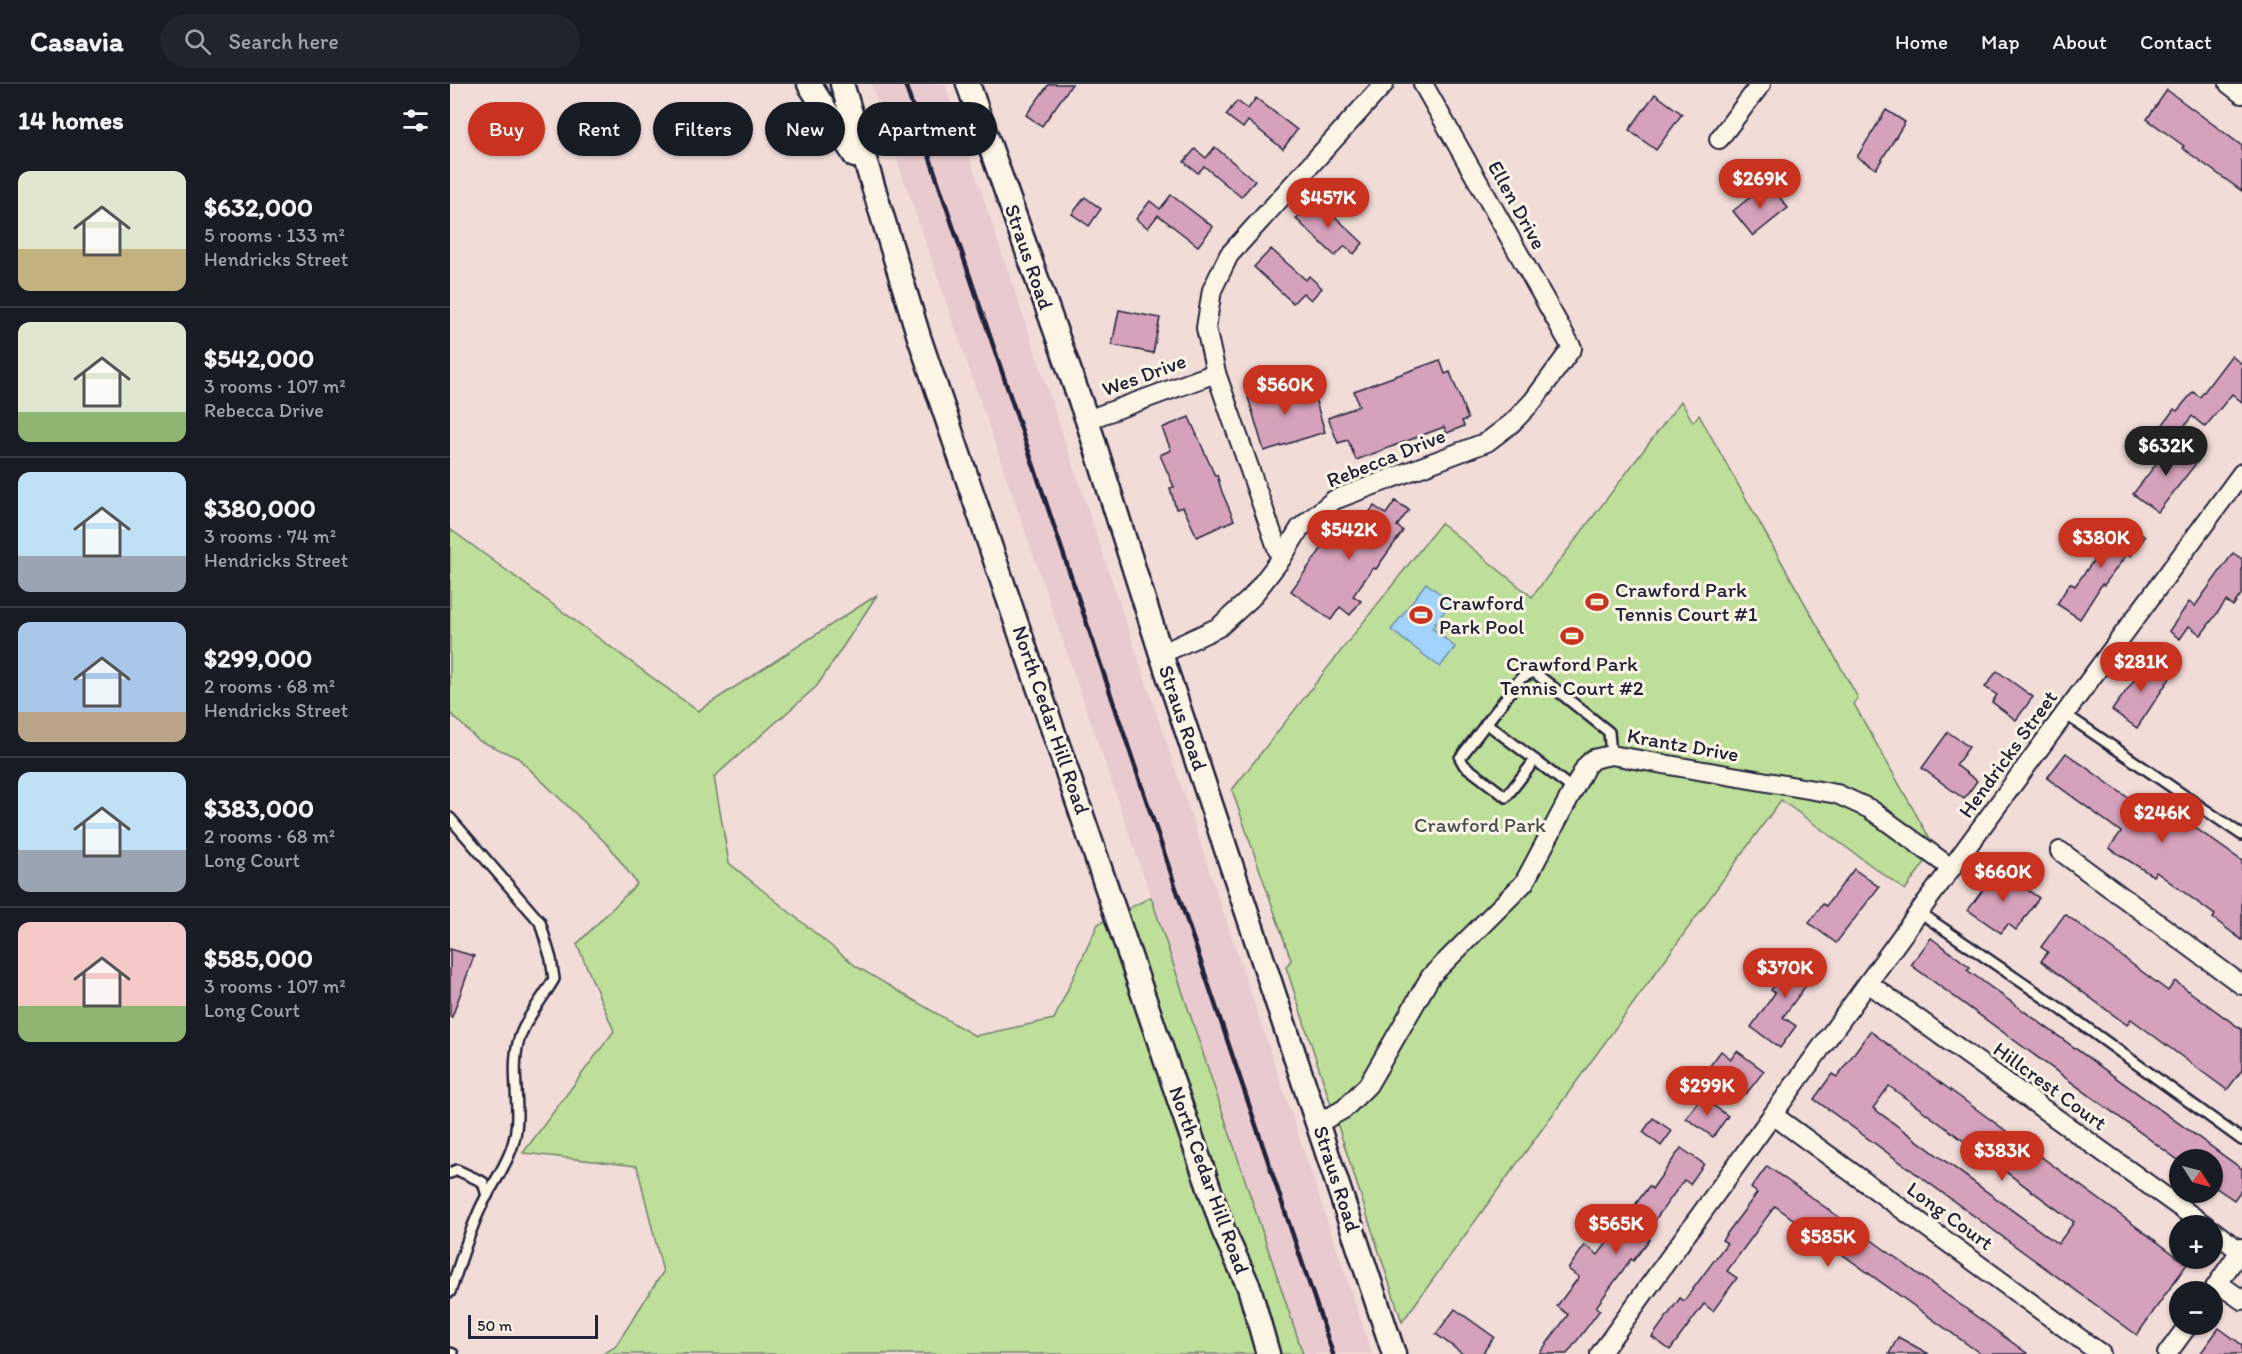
<!DOCTYPE html>
<meta charset="utf-8">
<style>
:root{--surface:#171b24;--page:#20242c;--text:#f1f3f6;--muted:#9ea1a6;--line:#363941;--accent:#c8321e}
body{margin:0;font-family:Itim,sans-serif;background:var(--page);color:var(--text);height:100vh;display:flex;flex-direction:column;font-size:22px;white-space:nowrap}
*{box-sizing:border-box;margin:0}
p{font-size:20px;color:var(--muted)}
.icon{flex:none;width:33px;height:33px;fill:none;stroke:currentColor;stroke-width:2;stroke-linecap:round;stroke-linejoin:round}
.map{position:relative;flex:1;overflow:hidden}
.drawer{display:flex;flex-direction:column;background:var(--surface);width:450px}
.drawer>*{flex:none}
.top-card{position:absolute;left:18px;top:18px;width:570px;height:54px;display:flex;gap:12px}
.needle{width:39px;rotate:126deg}
.fabs{position:absolute;left:1719px;top:1065px;display:grid;gap:12px}
.fabs a{display:grid;place-items:center;width:54px;height:54px;border-radius:50%;background:var(--surface);box-shadow:0 2px 4px #0004;font-size:30px}
.scale{position:absolute;left:18px;bottom:15px;width:130px;box-sizing:border-box;padding-left:6px;border:3px solid #22223b;border-top:0;font-size:16px;line-height:21px;white-space:nowrap;color:#22223b;-webkit-text-stroke:4px #fcf5e5;paint-order:stroke}
.price{position:absolute;translate:-50% -51px;padding:0 14px;border-radius:21px;background:var(--accent);color:#fff;font-size:20px;line-height:39px;filter:drop-shadow(0 2px 3px #0008)}
.price::after{content:'';position:absolute;left:50%;top:36px;width:18px;height:14px;margin-left:-9px;background:inherit;clip-path:polygon(0 0,100% 0,50% 100%)}
.price.selected{background:#222;color:#fff}
ul{padding:0;list-style:none}
li{display:flex;align-items:center;gap:18px;height:150px;padding:0 18px}
li+li{border-top:2px solid var(--line)}
li span{display:grid;place-items:center;flex:none;width:168px;height:120px;border-radius:12px;color:#555}
li>.icon{margin-inline-start:auto}
span .icon{width:72px;height:72px;fill:#fffc;stroke-width:1}
li b{font-size:26px}
h2{display:flex;justify-content:space-between;align-items:center;height:72px;padding:0 18px;font-size:26px}
.chip{padding:0 21px;border-radius:27px;background:var(--surface);box-shadow:0 2px 4px #0004;font-size:21px;line-height:54px}
.chip.selected{background:var(--accent);color:#fff}
header{display:flex;align-items:center;gap:36px;box-sizing:border-box;height:84px;padding:0 30px;background:var(--surface);border-bottom:2px solid var(--line)}
header strong{font-size:28px}
nav{display:flex;gap:33px;margin-inline-start:auto;font-size:21px}
.search{width:420px;height:54px;background:var(--page);display:flex;align-items:center;gap:15px;box-sizing:border-box;padding:0 21px;border-radius:33px;color:var(--muted);font-size:22px}
main{display:flex;flex:1;min-height:0}
.map>svg:first-child{display:block}
</style>
<header>
<strong>Casavia</strong>
<div class="search"><svg class="icon" aria-label="search" viewBox="0 0 24 24"><circle cx="10" cy="10" r="6"/><path d="M15 15l6 6"/></svg>Search here</div>
<nav><a>Home</a><a>Map</a><a>About</a><a>Contact</a></nav>
</header>
<main>
<section class="drawer">
<h2>14 homes<svg class="icon" aria-label="filters" viewBox="0 0 24 24"><path d="M4 7h16M4 17h16"/><circle cx="9" cy="7" r="2"/><circle cx="15" cy="17" r="2"/></svg></h2>
<ul>
<li><span style="background:linear-gradient(#dfe7d0 65%,#c2b280 0)"><svg class="icon" aria-label="home" viewBox="0 0 24 24"><path d="M3 11l9-7 9 7M6 9v11h12V9"/></svg></span><div><b>$632,000</b><p>5 rooms · 133 m²</p><p>Hendricks Street</p></div></li>
<li><span style="background:linear-gradient(#dfe7d0 75%,#8fb573 0)"><svg class="icon" aria-label="home" viewBox="0 0 24 24"><path d="M3 11l9-7 9 7M6 9v11h12V9"/></svg></span><div><b>$542,000</b><p>3 rooms · 107 m²</p><p>Rebecca Drive</p></div></li>
<li><span style="background:linear-gradient(#bfe0f5 70%,#9aa5b1 0)"><svg class="icon" aria-label="home" viewBox="0 0 24 24"><path d="M3 11l9-7 9 7M6 9v11h12V9"/></svg></span><div><b>$380,000</b><p>3 rooms · 74 m²</p><p>Hendricks Street</p></div></li>
<li><span style="background:linear-gradient(#a9c7e8 75%,#b9a48a 0)"><svg class="icon" aria-label="home" viewBox="0 0 24 24"><path d="M3 11l9-7 9 7M6 9v11h12V9"/></svg></span><div><b>$299,000</b><p>2 rooms · 68 m²</p><p>Hendricks Street</p></div></li>
<li><span style="background:linear-gradient(#bfe0f5 65%,#9aa5b1 0)"><svg class="icon" aria-label="home" viewBox="0 0 24 24"><path d="M3 11l9-7 9 7M6 9v11h12V9"/></svg></span><div><b>$383,000</b><p>2 rooms · 68 m²</p><p>Long Court</p></div></li>
<li><span style="background:linear-gradient(#f6c9c9 70%,#8fb573 0)"><svg class="icon" aria-label="home" viewBox="0 0 24 24"><path d="M3 11l9-7 9 7M6 9v11h12V9"/></svg></span><div><b>$585,000</b><p>3 rooms · 107 m²</p><p>Long Court</p></div></li>
</ul>
</section>
<div class="map">
<svg width="1792" height="1270" viewBox="0 0 1792 1270">
<rect width="100%" height="100%" fill="#f1dcd8"/>
<filter id="ink" filterUnits="userSpaceOnUse"><feTurbulence type="fractalNoise" baseFrequency=".0167" numOctaves="2"/><feDisplacementMap in="SourceGraphic" scale="12" xChannelSelector="R" yChannelSelector="G"/><feConvolveMatrix kernelMatrix="1 2 1 2 8 2 1 2 1" color-interpolation-filters="sRGB"/></filter>
<g filter="url(#ink)">
<!-- built -->
<path fill="#e9cbcf" d="M421 0H495L922 1270H853L701 813Z"/>
<!-- green -->
<g fill="#bedf99" stroke="#70806a" stroke-width="1.5">
<path d="M1231 317 1243 338 1249 331 1408 614 1404 620 1485 764 1455 806 1331 716 952 1238 836 883 841 876 782 706 991 439 1082 513Z"/>
<path d="M0 445 248 627 427 511 367 602 264 693 279 779 407 883 525 952 604 935 648 840 701 813 853 1270H153L165 1263 213 1188 187 1082 73 1069 164 947 127 860 187 800 160 763 68 674 28 656 0 629Z"/>
</g>
<!-- water -->
<path fill="#a0d4fe" stroke="#6e8db0" stroke-width="1.5" d="M976 499 1001 518 982 544 1005 563 990 583 941 546Z"/>
<!-- building -->
<g fill="#d6a2bb" stroke="#22223b" stroke-width="1.5" fill-rule="evenodd">
<path d="M599 0H622L592 42 576 31Z"/>
<path d="M1717 6 1792 62V107L1732 64 1734 62 1697 35Z"/>
<path d="M1205 10 1232 30 1206 66 1179 46Z"/>
<path d="M806 14 847 46 833 65 798 37 793 44 776 31 787 17 798 25Z"/>
<path d="M1436 26 1455 38 1426 85 1407 73Z"/>
<path d="M765 63 805 97 791 113 754 82 748 89 734 78 745 65 756 74Z"/>
<path d="M1314 102 1323 113 1327 110 1338 124 1303 152 1283 127Z"/>
<path d="M721 111 763 143 748 162 708 131 698 144 686 135 700 117 710 125Z"/>
<path d="M635 113 651 125 639 142 622 130Z"/>
<path d="M865 114 913 159 904 170 895 162 885 172 846 135Z"/>
<path d="M821 165 856 196 859 192 872 204 861 216 853 209 843 219 804 183Z"/>
<path d="M669 226 710 234 703 269 662 261Z"/>
<path d="M1781 272 1792 280V318L1782 310 1755 343 1742 332 1726 354 1711 343 1724 325 1727 327 1743 308 1750 313Z"/>
<path d="M990 276 995 290 1000 288 1018 335 1012 337 1014 342 997 349 994 343 906 376 898 356 888 359 878 334 909 322 904 307Z"/>
<path d="M849 298 854 314 864 311 875 348 814 367 798 313Z"/>
<path d="M739 333 765 392 767 391 772 408 784 436 747 453 733 423 726 425 720 404 724 403 710 371 721 366 712 344Z"/>
<path d="M1723 358 1748 377 1708 428 1683 410Z"/>
<path d="M945 417 959 426 947 442 953 447 926 485 923 484 903 512 911 517 900 531 890 523 881 536 841 507 877 457 881 460 901 432 911 440 924 422 936 430Z"/>
<path d="M1673 436 1695 453 1681 472 1677 470 1654 501 1652 500 1630 535 1607 520 1620 499 1625 502Z"/>
<path d="M1783 469 1792 475V509L1783 522 1776 517 1751 551 1739 542 1730 555 1719 547 1739 518 1745 522Z"/>
<path d="M1691 573 1720 594 1687 644 1662 626 1688 591 1681 586Z"/>
<path d="M1547 587 1583 613 1566 636 1542 618 1547 611 1535 603Z"/>
<path d="M1498 648 1519 663 1506 681 1527 697 1514 715 1472 684Z"/>
<path d="M1616 669 1695 726 1703 714 1792 777V856L1763 834 1765 831 1706 788 1703 792 1659 764 1671 748 1597 694Z"/>
<path d="M1404 785 1429 803 1386 859 1359 839 1373 820 1376 822Z"/>
<path d="M1548 785 1589 814 1566 846 1558 840 1551 849 1518 826Z"/>
<path d="M1615 830 1718 907 1725 897 1792 946V986L1777 1006 1681 935 1677 941 1591 877 1598 868 1591 863Z"/>
<path d="M1481 854 1520 883 1517 886 1792 1085V1105L1784 1116 1762 1101V1076H1728L1461 881Z"/>
<path d="M0 865 24 872 2 933H0Z"/>
<path d="M1350 866 1371 881 1333 933 1346 942 1330 964 1301 943 1325 909 1321 906Z"/>
<path d="M1420 947 1737 1180 1687 1251 1364 1015 1382 990 1387 993ZM1439 1002 1624 1138 1608 1160 1423 1024Z"/>
<path d="M1271 967 1281 975 1287 967 1314 987 1296 1010 1259 983Z"/>
<path d="M1251 1013 1278 1032 1263 1053 1236 1034Z"/>
<path d="M1203 1034 1222 1047 1211 1062 1193 1048Z"/>
<path d="M1231 1064 1254 1080 1240 1100 1234 1096 1194 1151 1200 1155 1183 1177 1181 1175 1146 1223 1150 1226 1117 1270H1089L1118 1231 1107 1222 1129 1193 1118 1185 1135 1161 1148 1171 1199 1102 1202 1105Z"/>
<path d="M1317 1082 1427 1160 1578 1270H1531L1325 1122 1277 1187 1287 1194 1263 1227 1254 1220 1220 1266 1202 1253 1230 1214 1234 1217 1277 1159 1272 1156 1307 1109 1301 1104Z"/>
<path d="M1005 1225 1044 1253 1032 1270H1013L986 1250Z"/>
<path d="M1769 1244 1792 1261V1270H1750Z"/>
<path d="M1448 1253 1479 1270H1439Z"/>
</g>
<g fill="none" stroke-linecap="round" stroke-linejoin="round">
<!-- service casing -->
<g stroke="#22223b" stroke-width="14">
<g id="service">
<path d="M1615 630 1792 751"/>
<path d="M1036 639 1085 676"/>
<path d="M1124 706 1085 676 1056 713 1014 681 1010 674 1071 594 1084 588 1159 648 1161 671"/>
<path d="M0 734 90 838 101 875 104 895C92 916 74 936 68 959 60 992 73 1027 63 1060 57 1081 44 1098 34 1117 20 1143 10 1180 0 1208"/>
<path d="M1469 828 1608 923 1792 1056"/>
<path d="M0 1089 7 1086 33 1098 37 1112"/>
<path d="M0 1269 3 1270"/>
</g>
</g>
<!-- minor casing -->
<g stroke="#22223b" stroke-width="22">
<g id="minor">
<path d="M1779 0 1792 10"/>
<path d="M1269 55 1311 0"/>
<path d="M637 336 766 289"/>
<path d="M831 475 766 289 756 244 762 206 779 171 934 0"/>
<path d="M711 570 769 543 801 514 831 475 850 444 884 416 1037 358 1062 339 1083 317 1122 264 973 0"/>
<path d="M1610 767 1792 901"/>
<path d="M1418 899 1756 1142"/>
<path d="M1323 1031 1651 1270"/>
<path d="M869 1039 894 1025 918 1001 981 892 1074 799 1136 682 1143 675 1161 671 1387 710 1420 725 1501 784"/>
<path d="M1762 1146 1790 1167"/>
<path d="M1769 1200 1792 1216"/>
<path d="M1762 1208 1792 1164"/>
<path d="M1150 1270 1469 828 1792 389"/>
<path d="M1717 1270 1739 1240"/>
</g>
</g>
<!-- tertiary casing -->
<g stroke="#22223b" stroke-width="27">
<g id="tertiary">
<path d="M359 0 405 72"/>
<path d="M392 0 469 253 774 1148 799 1203 818 1270"/>
<path d="M518 0 637 336 711 570 944 1270"/>
</g>
</g>
<!-- service -->
<use href="#service" stroke="#fcf5e5" stroke-width="9"/>
<!-- minor -->
<use href="#minor" stroke="#fcf5e5" stroke-width="18"/>
<!-- tertiary -->
<use href="#tertiary" stroke="#fcf5e5" stroke-width="22"/>
<!-- rail -->
<path stroke="#22223b" stroke-width="4.5" d="M455 0 883 1270"/>
</g>
</g>
<!-- icons -->
<defs>
<g id="stadium-bare" transform="scale(1.8)"><path d="M0-5a6.5 5 0 1 0 0 10a6.5 5 0 1 0 0-10ZM-3.5-1.8h7v3.6h-7Z" fill="#c8321e" stroke="#fcf5e5" stroke-width="2.5" paint-order="stroke"/></g>
</defs>
<g fill-rule="evenodd">
<use href="#stadium-bare" x="1147" y="518"/>
<use href="#stadium-bare" x="971" y="531"/>
<use href="#stadium-bare" x="1122" y="552"/>
</g>
<g text-anchor="middle" stroke-width="6" stroke-linejoin="round" paint-order="stroke">
<!-- street labels -->
<g font-size="21" fill="#22223b" stroke="#fcf5e5">
<text transform="translate(1067 121) rotate(61)" y="7">Ellen Drive</text>
<text transform="translate(579 173) rotate(71)" y="7">Straus Road</text>
<text transform="translate(694 291) rotate(-20)" y="7">Wes Drive</text>
<text transform="translate(936 374) rotate(-22)" y="7">Rebecca Drive</text>
<text transform="translate(733 634) rotate(71)" y="7">Straus Road</text>
<text transform="translate(601 636) rotate(71)" y="7">North Cedar Hill Road</text>
<text transform="translate(1233 661) rotate(10)" y="7">Krantz Drive</text>
<text transform="translate(1558 670) rotate(-54)" y="7">Hendricks Street</text>
<text transform="translate(1600 1002) rotate(36)" y="7">Hillcrest Court</text>
<text transform="translate(887 1095) rotate(72)" y="7">Straus Road</text>
<text transform="translate(759 1096) rotate(70)" y="7">North Cedar Hill Road</text>
<text transform="translate(1500 1132) rotate(36)" y="7">Long Court</text>
</g>
<!-- poi labels -->
<g font-size="21" fill="#22223b" stroke="#fcf5e5" text-anchor="start">
<text x="1165" y="513">Crawford Park<tspan x="1165" dy="24">Tennis Court #1</tspan></text>
<text x="989" y="526">Crawford<tspan x="989" dy="24">Park Pool</tspan></text>
<text x="1122" y="587" text-anchor="middle">Crawford Park<tspan x="1122" dy="24">Tennis Court #2</tspan></text>
</g>
<!-- park labels -->
<g font-size="21" fill="#495152" stroke="#fcf5e5">
<text x="1030" y="748">Crawford Park</text>
</g>
</g>
</svg>
<div class="fabs">
<a><svg class="needle" viewBox="-14 -14 28 28"><path d="M0-13l5 13h-10z" fill="#e53935"/><path d="M0 13l5-13h-10z" fill="#9ea1a6"/></svg></a>
<a>+</a>
<a>−</a>
</div>
<div class="scale">50 m</div>
<b class="price" style="left:1310px;top:126px">$269K</b>
<b class="price" style="left:878px;top:145px">$457K</b>
<b class="price" style="left:835px;top:332px">$560K</b>
<b class="price selected" style="left:1716px;top:393px">$632K</b>
<b class="price" style="left:899px;top:477px">$542K</b>
<b class="price" style="left:1651px;top:485px">$380K</b>
<b class="price" style="left:1691px;top:609px">$281K</b>
<b class="price" style="left:1712px;top:760px">$246K</b>
<b class="price" style="left:1553px;top:819px">$660K</b>
<b class="price" style="left:1335px;top:915px">$370K</b>
<b class="price" style="left:1257px;top:1033px">$299K</b>
<b class="price" style="left:1552px;top:1098px">$383K</b>
<b class="price" style="left:1166px;top:1171px">$565K</b>
<b class="price" style="left:1378px;top:1184px">$585K</b>
<div class="top-card">
<a class="chip selected">Buy</a>
<a class="chip">Rent</a>
<a class="chip">Filters</a>
<a class="chip">New</a>
<a class="chip">Apartment</a>
</div>
</div>
</main>
